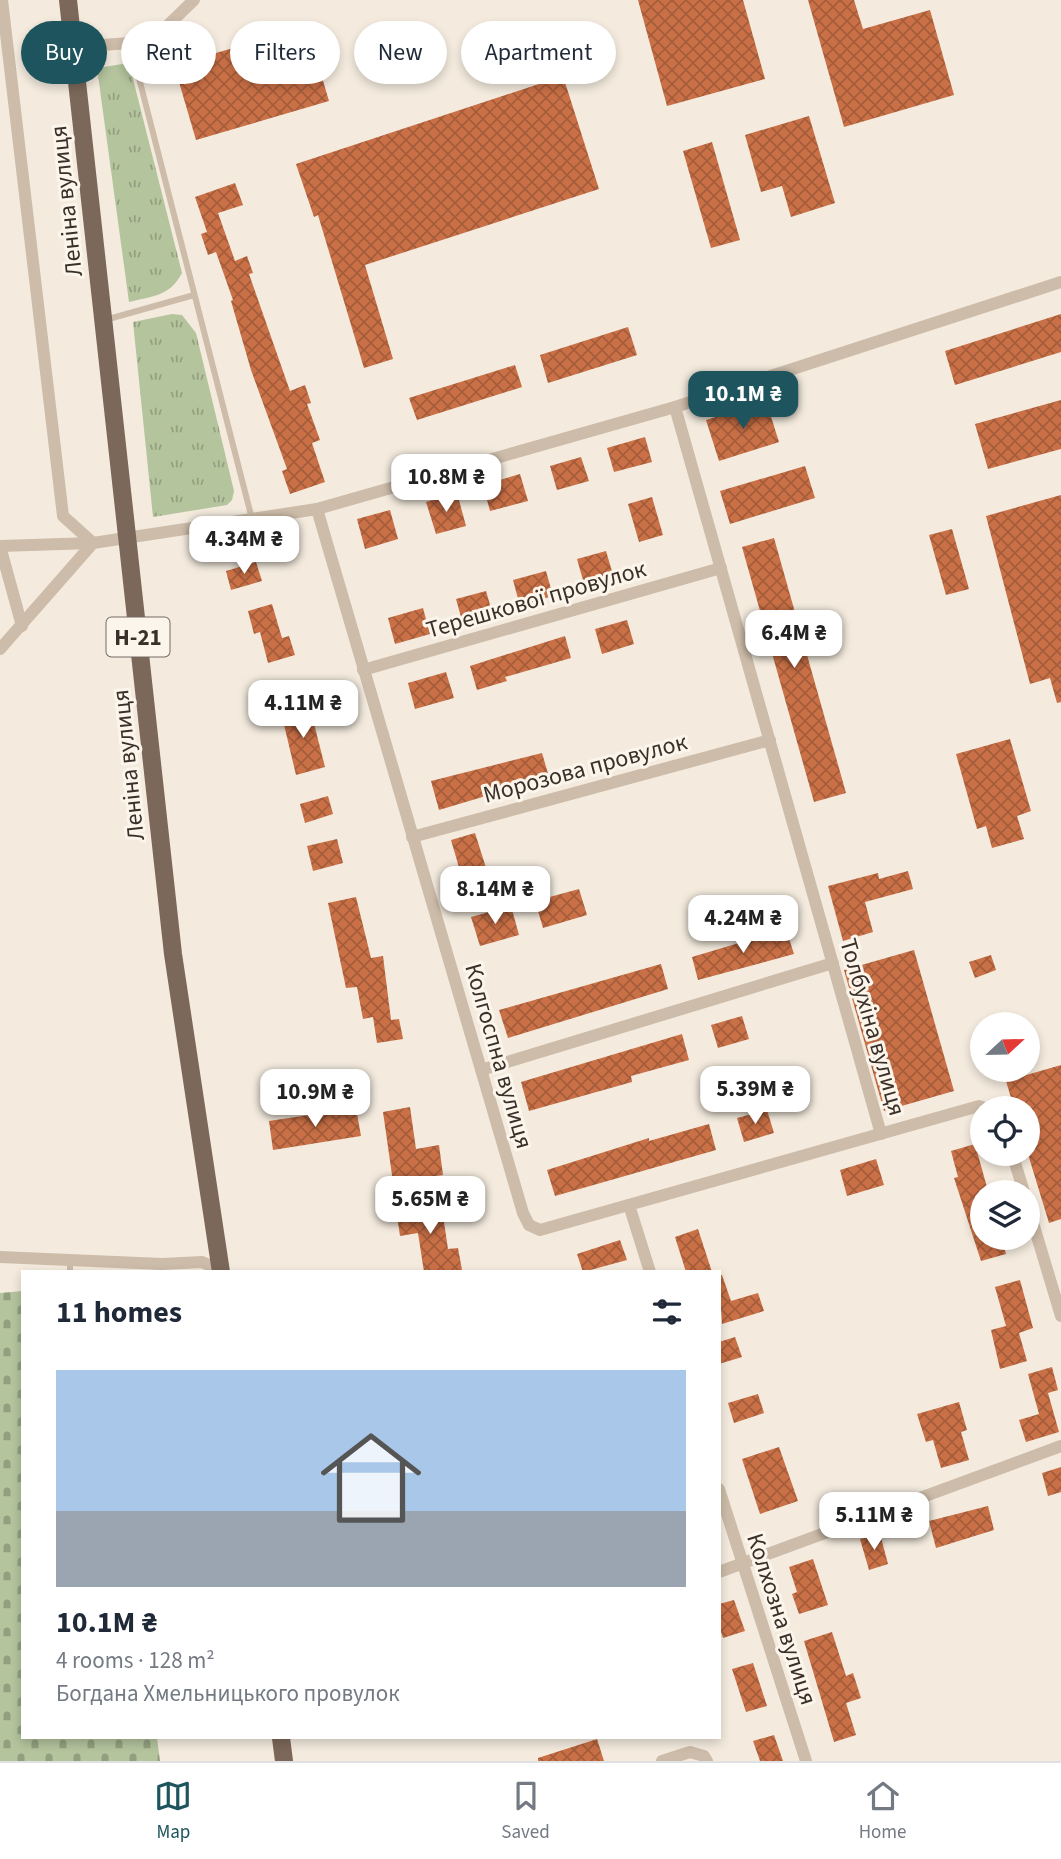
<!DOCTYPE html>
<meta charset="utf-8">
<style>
:root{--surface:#fff;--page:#f6f6f7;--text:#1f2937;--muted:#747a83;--line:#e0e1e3;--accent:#1d545d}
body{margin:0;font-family:"Source Sans 3",sans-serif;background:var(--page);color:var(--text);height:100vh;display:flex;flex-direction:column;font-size:26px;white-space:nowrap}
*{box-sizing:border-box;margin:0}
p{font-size:23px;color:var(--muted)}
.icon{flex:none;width:38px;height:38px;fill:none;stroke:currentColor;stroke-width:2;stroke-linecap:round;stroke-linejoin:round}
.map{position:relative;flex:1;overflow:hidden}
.side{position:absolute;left:21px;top:1270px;width:700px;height:469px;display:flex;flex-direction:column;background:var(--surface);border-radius:0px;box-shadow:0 4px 10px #0003}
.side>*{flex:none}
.guide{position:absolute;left:21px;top:21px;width:700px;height:63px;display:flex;gap:14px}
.needle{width:46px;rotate:68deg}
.buttons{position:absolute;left:970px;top:1012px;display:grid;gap:14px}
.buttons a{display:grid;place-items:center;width:70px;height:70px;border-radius:50%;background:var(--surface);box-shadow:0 4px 10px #0003;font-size:35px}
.price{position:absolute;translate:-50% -60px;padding:0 16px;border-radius:14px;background:#fff;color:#222;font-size:23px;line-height:46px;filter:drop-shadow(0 2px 4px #0008)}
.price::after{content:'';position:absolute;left:50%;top:42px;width:21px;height:16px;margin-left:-10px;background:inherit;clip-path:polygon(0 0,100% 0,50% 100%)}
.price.on{background:var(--accent);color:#fff}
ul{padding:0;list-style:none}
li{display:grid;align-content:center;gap:14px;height:371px;padding:0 35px}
li span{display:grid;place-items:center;height:217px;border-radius:0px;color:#555}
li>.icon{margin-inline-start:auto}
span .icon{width:126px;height:126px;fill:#fffc;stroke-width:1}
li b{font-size:30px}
h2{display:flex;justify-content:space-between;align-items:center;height:84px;padding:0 35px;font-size:30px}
.chip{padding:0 24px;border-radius:32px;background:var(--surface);box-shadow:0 4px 10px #0003;font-size:24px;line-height:63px}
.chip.on{background:var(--accent);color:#fff}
.menu{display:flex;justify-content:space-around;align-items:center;height:98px;border-top:2px solid var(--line);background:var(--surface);font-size:19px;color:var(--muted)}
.menu a{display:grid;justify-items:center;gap:4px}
.menu .on{color:var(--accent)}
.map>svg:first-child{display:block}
</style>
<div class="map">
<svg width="1061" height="1761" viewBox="0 0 1061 1761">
<defs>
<pattern id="grass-tufts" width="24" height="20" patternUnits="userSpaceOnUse" patternTransform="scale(1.75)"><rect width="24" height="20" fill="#b4c49d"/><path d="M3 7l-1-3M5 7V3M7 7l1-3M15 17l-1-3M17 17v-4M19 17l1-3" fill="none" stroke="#93a080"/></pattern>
<pattern id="cemetery-stones" width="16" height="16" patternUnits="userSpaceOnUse" patternTransform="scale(1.75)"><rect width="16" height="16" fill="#b4c49d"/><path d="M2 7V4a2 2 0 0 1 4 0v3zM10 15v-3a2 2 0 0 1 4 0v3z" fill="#93a080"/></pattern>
<pattern id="building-cross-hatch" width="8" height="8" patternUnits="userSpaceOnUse" patternTransform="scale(1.75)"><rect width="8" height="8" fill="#ca7046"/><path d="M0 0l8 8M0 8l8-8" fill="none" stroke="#a55c3a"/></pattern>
</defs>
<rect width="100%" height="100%" fill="#f4ebde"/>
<!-- grass -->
<g fill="url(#grass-tufts)">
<path d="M129 63 182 273C170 296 153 296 129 302L97 68Z"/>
<path d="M172 314 182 315 196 333 234 491 232 500 227 505 153 517 133 322Z"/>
</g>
<!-- cemetery -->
<path fill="url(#cemetery-stones)" d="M23 1291V1738H157L160 1761H0V1293Z"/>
<!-- building -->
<g fill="url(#building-cross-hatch)">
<path d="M638 0H743L765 79 667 106Z"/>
<path d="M808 0H854L863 29 930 10 954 95 844 127Z"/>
<path d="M307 27 329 101 196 140 174 65Z"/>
<path d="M563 76 599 189 365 265 393 359 364 368 318 215 314 217 296 164Z"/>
<path d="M809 116 835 203 791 217 782 186 761 192 745 135Z"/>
<path d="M712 142 740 240 711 248 683 151Z"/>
<path d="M235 183 243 205 218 213 235 261 247 256 253 273 249 274 290 391 305 385 311 403 307 404 320 440 312 443 325 482 290 494 282 471 287 469 251 370 231 301 233 300 216 252 208 255 201 234 207 232 195 197Z"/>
<path d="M1061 314V352L955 385 945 351Z"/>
<path d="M628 327 637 355 548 383 540 355Z"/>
<path d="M515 365 522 387 417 420 409 398Z"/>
<path d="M1061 400V449L988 469 975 424Z"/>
<path d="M766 401 779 442 719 461 706 420Z"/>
<path d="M645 437 652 462 614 472 607 448Z"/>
<path d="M581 457 589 481 557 490 550 466Z"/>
<path d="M805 466 815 498 730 524 720 491Z"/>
<path d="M520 474 528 501 490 511 483 485Z"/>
<path d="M457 493 466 526 436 534 426 502Z"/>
<path d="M1061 495V702L1057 703 1050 678 1030 684 986 516Z"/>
<path d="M652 497 663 535 639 542 628 504Z"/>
<path d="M390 510 398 539 365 549 357 519Z"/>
<path d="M952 529 969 589 946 595 929 535Z"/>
<path d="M774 538 846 793 814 802 742 547Z"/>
<path d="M606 551 614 578 585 587 577 559Z"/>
<path d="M256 562 262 581 231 590 226 571Z"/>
<path d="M546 571 553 596 520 606 513 580Z"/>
<path d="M486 591 493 615 463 624 456 599Z"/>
<path d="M272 604 282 638 289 636 295 655 268 663 260 632 254 634 248 611Z"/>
<path d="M423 608 430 634 395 644 388 618Z"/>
<path d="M627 620 634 644 602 654 595 629Z"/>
<path d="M565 636 571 658 505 677 507 681 477 690 470 666Z"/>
<path d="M446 672 454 698 415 709 408 683Z"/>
<path d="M309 704 325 767 296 775 281 712Z"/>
<path d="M1010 739 1031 811 1017 816 1024 839 992 848 986 826 977 829 956 754Z"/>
<path d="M542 753 549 777 439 810 431 781Z"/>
<path d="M328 796 333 814 305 823 300 804Z"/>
<path d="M475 833 488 874 463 881 451 840Z"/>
<path d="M337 839 343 863 313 871 307 846Z"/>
<path d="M908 871 913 889 865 902 873 932 843 941 828 886 878 873 879 879Z"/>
<path d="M579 889 587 915 543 928 535 901Z"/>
<path d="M356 897 371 958 383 956 391 1020 399 1019 403 1039 377 1043 373 1017 363 1019 357 987 346 988 328 903Z"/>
<path d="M511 906 519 935 480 946 471 917Z"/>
<path d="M786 929 794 954 698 980 692 957Z"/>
<path d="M914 950 954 1091 884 1111 844 970Z"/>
<path d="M991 955 996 970 975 978 969 962Z"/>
<path d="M661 964 668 989 508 1038 499 1010Z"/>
<path d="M742 1016 749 1039 718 1048 711 1025Z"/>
<path d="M682 1034 689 1060 631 1076 632 1082 529 1111 521 1082Z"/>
<path d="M1061 1065V1219L1049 1223 1027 1151V1108H1014L1006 1081Z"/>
<path d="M410 1107 416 1149 439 1145 443 1175 393 1182 383 1112Z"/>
<path d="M356 1108 361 1136 273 1150 269 1121Z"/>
<path d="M767 1110 774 1133 744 1142 737 1118Z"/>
<path d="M709 1124 716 1150 555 1196 547 1170 649 1138V1141Z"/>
<path d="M975 1144 988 1191 982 1192V1237H1002L1006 1254 981 1261 954 1178 958 1177 951 1151Z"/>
<path d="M876 1159 884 1185 847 1196 840 1170Z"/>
<path d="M441 1202 448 1249 458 1248 462 1270 424 1272 418 1233 400 1236 396 1209Z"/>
<path d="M698 1229 712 1272H686L675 1237Z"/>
<path d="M620 1240 627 1260 583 1272 577 1254Z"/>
<path d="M719 1275H722L731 1301 758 1293 764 1311 722 1324Z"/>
<path d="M1020 1280 1033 1328 1019 1333 1027 1361 1000 1369 991 1330 1006 1326 995 1287Z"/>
<path d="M735 1337 742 1357 719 1364V1342Z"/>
<path d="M1052 1367 1058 1390 1048 1393 1059 1432 1026 1442 1019 1420 1039 1414 1028 1374Z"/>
<path d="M758 1394 764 1413 734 1423 728 1403Z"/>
<path d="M959 1402 967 1430 961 1432 969 1460 941 1468 933 1440 926 1442 917 1414Z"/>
<path d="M779 1447 798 1501 760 1514 742 1459Z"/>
<path d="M1061 1467V1492L1048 1496 1042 1473Z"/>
<path d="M988 1506 994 1530 936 1548 929 1521Z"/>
<path d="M880 1534 888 1564 869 1570 860 1539Z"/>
<path d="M813 1559 828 1605 799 1614 792 1594 797 1592 789 1567Z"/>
<path d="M734 1600 745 1631 723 1638 719 1626V1604Z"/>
<path d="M832 1632 846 1676 853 1673 861 1698 846 1703 856 1735 834 1742 804 1641Z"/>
<path d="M753 1663 767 1706 746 1712 732 1669Z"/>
<path d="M774 1735 783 1761H760L753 1741Z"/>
<path d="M597 1739 604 1761H538V1758Z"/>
</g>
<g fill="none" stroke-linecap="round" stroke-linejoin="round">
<!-- lane -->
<g stroke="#cdbca9" stroke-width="6">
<path d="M130 43 252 519"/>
<path d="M105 320 194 295"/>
<path d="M70 1272V1260"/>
</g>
<!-- street -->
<g stroke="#cdbca9" stroke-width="12">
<path d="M74 47 130 43 162 31 194 0"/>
<path d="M675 407 881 1134"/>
<path d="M317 509 523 1213 529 1225 540 1230 979 1106 985 1108"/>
<path d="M0 546 93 543 317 509 675 407 1061 282"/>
<path d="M0 546 22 626"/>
<path d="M0 649 93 543 63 516 2 0"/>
<path d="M363 670 721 568"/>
<path d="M412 837 770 740"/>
<path d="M481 1070 833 963"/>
<path d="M1012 1153 1024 1192"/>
<path d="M1027 1203 1061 1316"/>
<path d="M629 1205 650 1272"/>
<path d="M0 1257 162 1264 202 1262 220 1270"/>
<path d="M719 1489 806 1761"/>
<path d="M719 1572 1061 1446"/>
<path d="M662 1761 690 1752 704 1756 707 1761"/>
</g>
<!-- primary -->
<g stroke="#7c685a" stroke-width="18">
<path d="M68 0 173 954 221 1272"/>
<path d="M281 1738 284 1761"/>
</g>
</g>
<g text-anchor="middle" stroke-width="6" stroke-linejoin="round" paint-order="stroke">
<!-- shield labels -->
<rect fill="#fbf5eb" stroke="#746b63" stroke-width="2" x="106.5" y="617.5" width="63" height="39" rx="5"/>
<g font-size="23" font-weight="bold" fill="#3a3029">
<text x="138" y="645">Н-21</text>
</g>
<!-- street labels -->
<g font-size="24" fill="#3a3029" stroke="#fbf5eb">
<text transform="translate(66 201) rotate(-96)" y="8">Леніна вулиця</text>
<text transform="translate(536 599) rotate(-16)" y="8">Терешкової провулок</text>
<text transform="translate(128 765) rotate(-96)" y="8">Леніна вулиця</text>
<text transform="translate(585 768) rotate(-15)" y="8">Морозова провулок</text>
<text transform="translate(873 1027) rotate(74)" y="8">Толбухіна вулиця</text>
<text transform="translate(499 1056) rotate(74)" y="8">Колгоспна вулиця</text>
<text transform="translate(782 1619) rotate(72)" y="8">Колхозна вулиця</text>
</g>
</g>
</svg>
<div class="buttons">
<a><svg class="needle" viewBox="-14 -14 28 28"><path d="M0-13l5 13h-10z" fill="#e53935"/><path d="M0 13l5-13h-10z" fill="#747a83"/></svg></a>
<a><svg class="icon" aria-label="locate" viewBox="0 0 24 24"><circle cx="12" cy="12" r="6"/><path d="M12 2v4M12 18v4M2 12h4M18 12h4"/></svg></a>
<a><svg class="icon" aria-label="layers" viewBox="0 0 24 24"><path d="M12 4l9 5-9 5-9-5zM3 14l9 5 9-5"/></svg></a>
</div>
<b class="price on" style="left:743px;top:431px">10.1M ₴</b>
<b class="price" style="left:446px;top:514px">10.8M ₴</b>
<b class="price" style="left:244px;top:576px">4.34M ₴</b>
<b class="price" style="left:794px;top:670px">6.4M ₴</b>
<b class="price" style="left:303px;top:740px">4.11M ₴</b>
<b class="price" style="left:495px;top:926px">8.14M ₴</b>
<b class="price" style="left:743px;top:955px">4.24M ₴</b>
<b class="price" style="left:755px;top:1126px">5.39M ₴</b>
<b class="price" style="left:315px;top:1129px">10.9M ₴</b>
<b class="price" style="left:430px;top:1236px">5.65M ₴</b>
<b class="price" style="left:874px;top:1552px">5.11M ₴</b>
<div class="guide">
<a class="chip on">Buy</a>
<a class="chip">Rent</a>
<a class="chip">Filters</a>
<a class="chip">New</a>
<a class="chip">Apartment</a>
</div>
<section class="side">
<h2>11 homes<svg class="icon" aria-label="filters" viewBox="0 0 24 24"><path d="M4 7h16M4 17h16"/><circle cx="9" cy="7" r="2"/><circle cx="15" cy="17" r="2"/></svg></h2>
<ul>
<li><span style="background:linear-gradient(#a9c7e8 65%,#9aa5b1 0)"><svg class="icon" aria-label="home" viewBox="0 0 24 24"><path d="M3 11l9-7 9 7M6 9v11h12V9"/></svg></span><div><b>10.1M ₴</b><p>4 rooms · 128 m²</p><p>Богдана Хмельницького провулок</p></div></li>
</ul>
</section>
</div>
<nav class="menu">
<a class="on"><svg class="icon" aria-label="map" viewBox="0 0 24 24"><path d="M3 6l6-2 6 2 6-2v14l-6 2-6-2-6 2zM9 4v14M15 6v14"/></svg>Map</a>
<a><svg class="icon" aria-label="saved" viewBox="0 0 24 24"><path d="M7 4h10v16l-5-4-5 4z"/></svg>Saved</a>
<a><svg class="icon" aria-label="home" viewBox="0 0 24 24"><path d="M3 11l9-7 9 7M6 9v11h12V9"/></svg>Home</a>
</nav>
